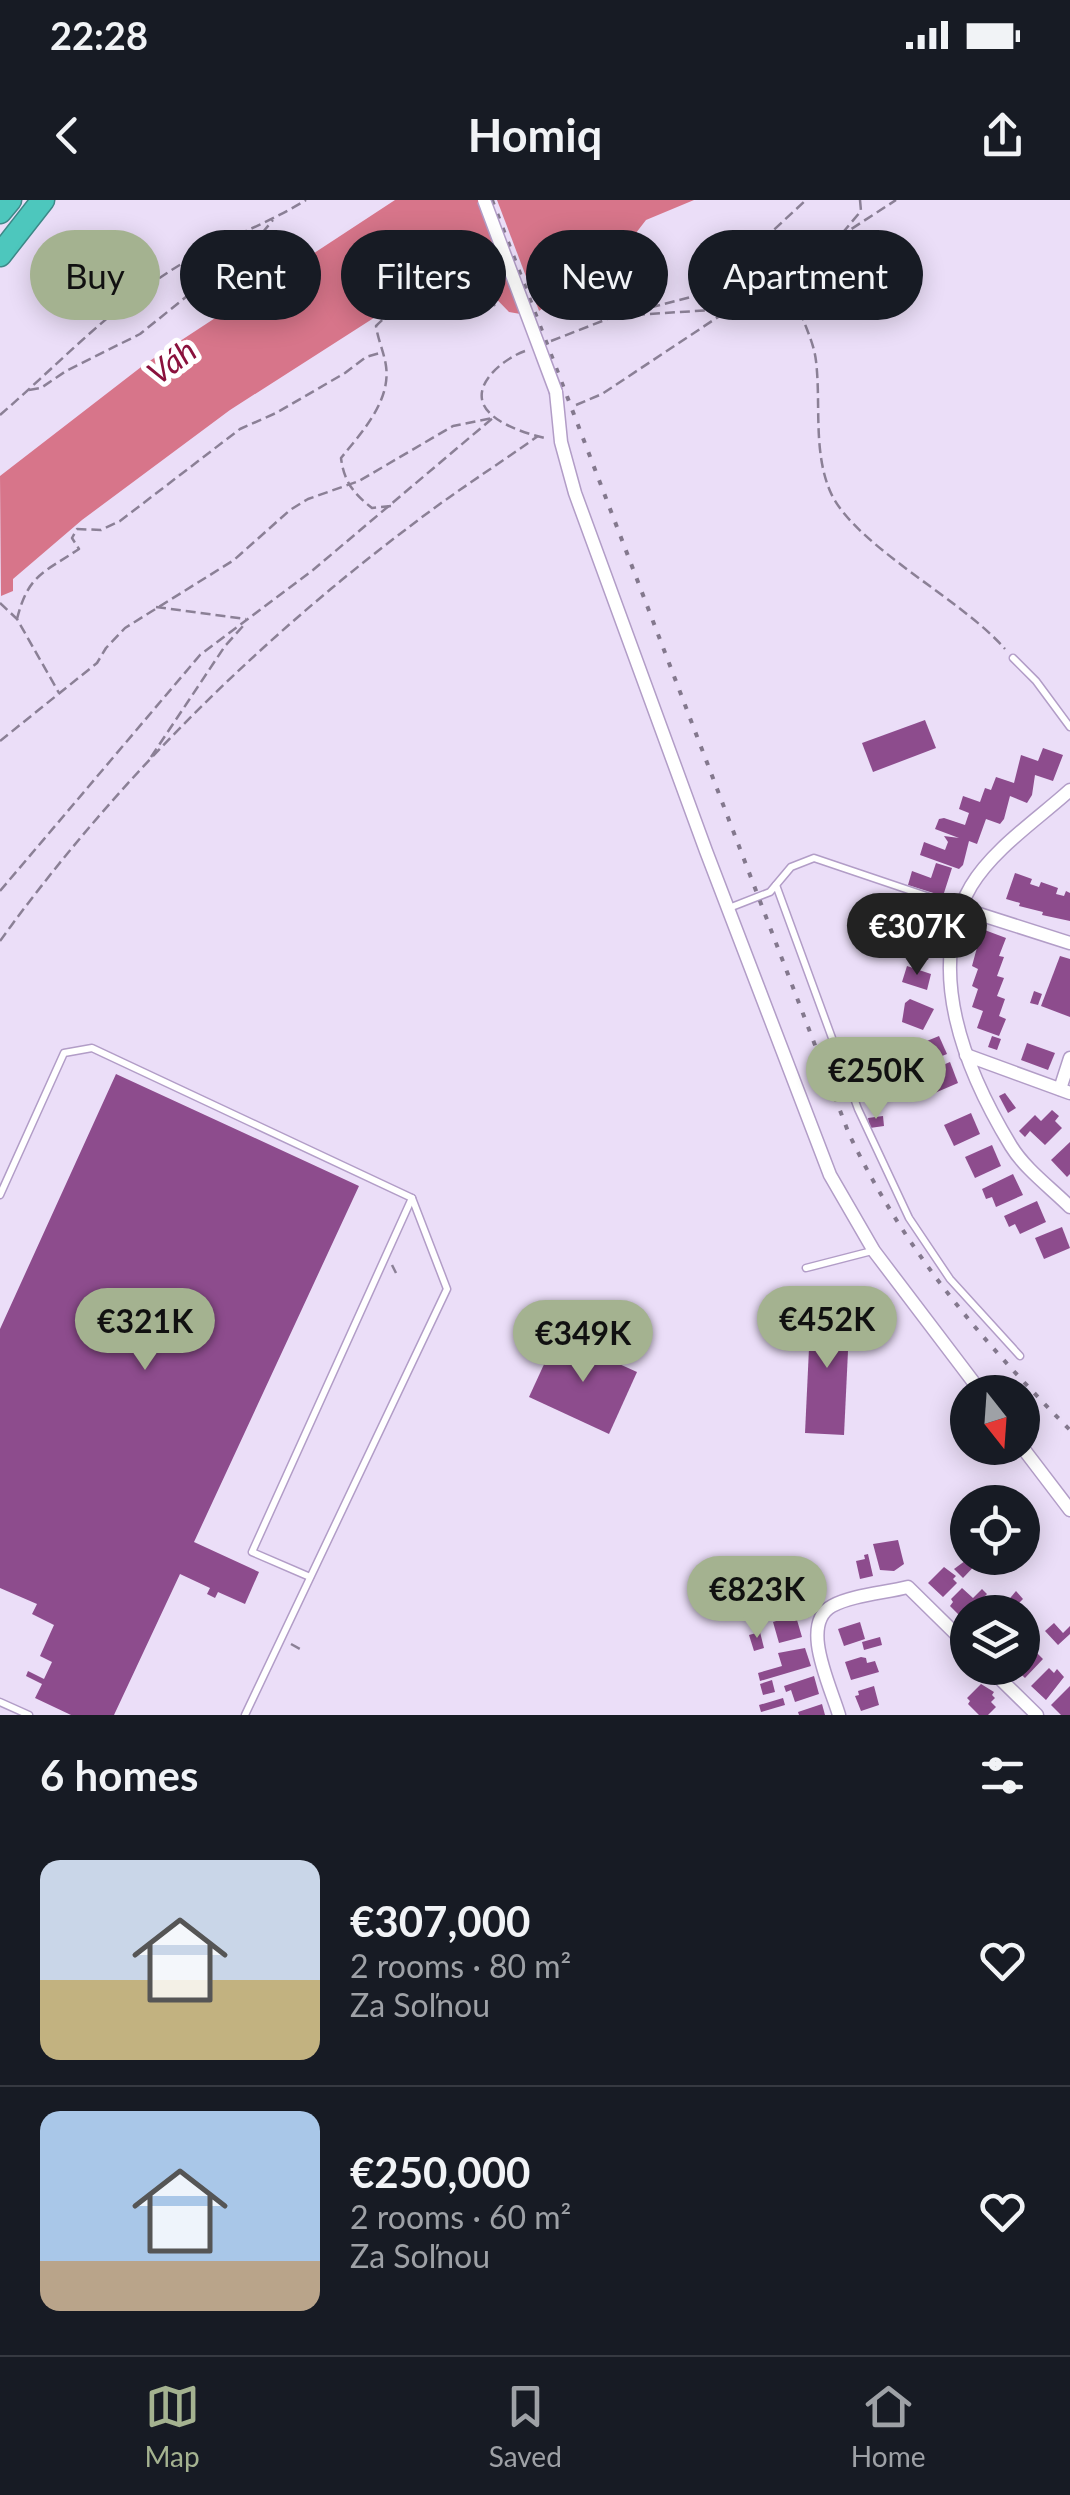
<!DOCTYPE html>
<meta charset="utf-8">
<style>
:root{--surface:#171b24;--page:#242831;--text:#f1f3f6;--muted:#9ea1a6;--line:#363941;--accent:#a4b290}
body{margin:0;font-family:Lato,sans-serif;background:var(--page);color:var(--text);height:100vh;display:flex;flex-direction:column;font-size:38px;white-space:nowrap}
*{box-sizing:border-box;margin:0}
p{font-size:32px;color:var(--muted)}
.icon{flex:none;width:55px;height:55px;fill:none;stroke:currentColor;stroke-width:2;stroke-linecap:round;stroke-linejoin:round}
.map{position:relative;height:1515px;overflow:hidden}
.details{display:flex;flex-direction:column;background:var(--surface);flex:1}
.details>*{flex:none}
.guide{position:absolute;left:30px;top:30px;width:1010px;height:90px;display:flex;gap:20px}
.needle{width:65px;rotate:163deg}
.controls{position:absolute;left:950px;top:1175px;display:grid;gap:20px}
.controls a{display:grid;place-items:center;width:90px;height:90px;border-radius:50%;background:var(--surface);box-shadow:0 5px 25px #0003;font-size:50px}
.price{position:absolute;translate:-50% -85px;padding:0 22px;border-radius:35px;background:var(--accent);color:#111;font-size:32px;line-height:65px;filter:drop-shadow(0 2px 5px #0008)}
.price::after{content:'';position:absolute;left:50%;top:60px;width:30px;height:22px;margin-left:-15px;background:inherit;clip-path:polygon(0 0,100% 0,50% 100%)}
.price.on{background:#222;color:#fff}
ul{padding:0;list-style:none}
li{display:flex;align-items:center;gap:30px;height:250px;padding:0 40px}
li+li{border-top:2px solid var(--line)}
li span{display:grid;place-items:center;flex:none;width:280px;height:200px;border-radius:20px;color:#555}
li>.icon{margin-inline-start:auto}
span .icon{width:120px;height:120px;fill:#fffc;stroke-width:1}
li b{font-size:42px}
h2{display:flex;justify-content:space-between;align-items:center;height:120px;padding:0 40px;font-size:42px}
.tag{padding:0 35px;border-radius:45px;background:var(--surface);box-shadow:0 5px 25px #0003;font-size:35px;line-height:90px}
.tag.on{background:var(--accent);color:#111}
.status{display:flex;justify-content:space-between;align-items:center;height:70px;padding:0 50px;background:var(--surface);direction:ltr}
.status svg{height:28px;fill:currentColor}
header{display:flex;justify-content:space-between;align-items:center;height:130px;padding:0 40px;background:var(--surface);font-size:45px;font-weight:700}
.tab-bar{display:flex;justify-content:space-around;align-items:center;height:140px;border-top:2px solid var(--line);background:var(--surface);font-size:28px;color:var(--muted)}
.tab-bar a{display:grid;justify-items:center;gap:5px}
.tab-bar .on{color:var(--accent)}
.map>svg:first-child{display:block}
</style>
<div class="status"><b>22:28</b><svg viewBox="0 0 49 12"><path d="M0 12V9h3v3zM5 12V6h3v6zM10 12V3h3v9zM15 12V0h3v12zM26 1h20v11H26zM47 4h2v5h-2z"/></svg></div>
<header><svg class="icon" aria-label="back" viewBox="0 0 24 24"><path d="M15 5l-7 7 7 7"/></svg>Homiq<svg class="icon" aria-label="share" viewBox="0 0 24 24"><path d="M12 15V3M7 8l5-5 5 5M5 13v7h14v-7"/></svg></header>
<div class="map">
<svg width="1070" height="1515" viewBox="0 0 1070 1515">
<rect width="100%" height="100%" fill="#ebdef8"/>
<!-- water -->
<path fill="#d7758a" d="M395 0H694L646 20 622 51 532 116 509 112 480 82 448 80 419 89 230 210 82 320 13 379V391L1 396 0 276 145 164Z"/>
<!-- pier -->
<path fill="#ebdef8" d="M481 0H497L541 116 533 120Z"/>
<!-- building -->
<g fill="#8d4c8d">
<path d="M925 520 936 548 873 572 862 543Z"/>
<path d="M1043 548 1063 555 1053 581 1035 575 1032 595 1027 603 1010 596 1004 619 1000 624 986 619 977 644 969 641 963 665 959 669 920 655 924 642 945 650 948 642 944 636 959 638 935 629 939 619 944 618 965 625 969 613 959 609 963 596 980 602 985 588 991 590 996 577 1014 583 1021 555 1038 561Z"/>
<path d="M936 663 952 668 943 696 908 685 912 671 931 678Z"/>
<path d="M1015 673 1032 679 1030 684 1039 687 1041 682 1058 688 1056 694 1064 696 1066 691 1070 693V721L1042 715 1043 712 1019 706 1020 703 1006 699Z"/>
<path d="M887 693 902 699 900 707 884 701Z"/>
<path d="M912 707 936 713 929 732 903 720 905 715 909 716Z"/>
<path d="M982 729 1006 738 999 756 1004 757 997 776 1004 778 997 796 1005 799 999 816 1006 819 999 836 977 828 983 811 972 807 978 789 972 786 978 769 972 766Z"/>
<path d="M909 736 933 746 928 760 904 752Z"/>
<path d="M1060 756 1070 759V817L1041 806Z"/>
<path d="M907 766 931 774 927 790 902 782Z"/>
<path d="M1034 791 1042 794 1038 805 1030 803Z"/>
<path d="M910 799 934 809 923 830 902 822 905 803Z"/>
<path d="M939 836 947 854 925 863 917 845Z"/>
<path d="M992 836 1001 839 997 850 988 847Z"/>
<path d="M1027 843 1055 853 1048 870 1021 860Z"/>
<path d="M950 862 958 883 930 895 917 876Z"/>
<path d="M116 874 359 986 194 1342 259 1372 245 1404 218 1392 215 1398 207 1394 210 1388 180 1374 114 1515H71L35 1498 42 1484 26 1476 28 1471 44 1479 52 1462 40 1456 54 1425 32 1414 37 1404 0 1388V1129Z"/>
<path d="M1005 893 1016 908 1008 913 999 896Z"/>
<path d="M1052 910 1059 916 1055 921 1062 928 1045 945 1030 931 1025 937 1019 931 1035 915 1041 921Z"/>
<path d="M971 913 980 934 954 946 944 925Z"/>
<path d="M883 916 884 926 870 928 868 918Z"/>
<path d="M1070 942V974L1067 977 1051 960Z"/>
<path d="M992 945 1001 966 975 978 965 957Z"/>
<path d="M1013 974 1023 995 996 1007 992 997 986 999 982 989Z"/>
<path d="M1037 1001 1046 1022 1020 1034 1015 1024 1009 1027 1004 1016Z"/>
<path d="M1062 1027 1070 1048 1044 1059 1035 1038Z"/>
<path d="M811 1106 850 1109 844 1235 805 1233Z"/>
<path d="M557 1136 637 1172 609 1234 529 1197Z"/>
<path d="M898 1340 904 1364 894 1371 880 1370 873 1344Z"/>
<path d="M868 1354 873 1376 860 1379 856 1361 865 1359 864 1355Z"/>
<path d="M969 1358H982L963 1378 954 1369Z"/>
<path d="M944 1367 956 1376 953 1379 957 1383 943 1397 928 1383Z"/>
<path d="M962 1388 973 1398 982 1389 987 1394 963 1419 950 1406 953 1402 951 1399Z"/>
<path d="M1016 1391 1023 1399 1010 1412H1004L1001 1409Z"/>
<path d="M806 1407 809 1417 797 1420 802 1437 779 1443 773 1422 792 1416 790 1411Z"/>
<path d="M1028 1417 1037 1426 1028 1436 1022 1431V1423Z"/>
<path d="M860 1422 865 1439 844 1446 838 1429Z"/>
<path d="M1054 1423 1063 1433 1070 1426V1434L1058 1445 1045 1431Z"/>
<path d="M760 1432 764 1448 754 1451 749 1435Z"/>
<path d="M880 1437 882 1445 864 1450 862 1442Z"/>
<path d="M1030 1446 1043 1459 1025 1478 1014 1468H1022V1453Z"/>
<path d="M805 1448 811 1466 760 1481 758 1473 782 1466 778 1453Z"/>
<path d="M861 1457 866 1458 867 1463 875 1461 879 1472 851 1480 845 1462Z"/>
<path d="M1049 1468 1054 1473 1057 1469 1064 1477 1046 1500 1031 1486Z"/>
<path d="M814 1476 819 1494 795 1502 791 1490 786 1492 784 1486Z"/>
<path d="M772 1480 775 1492 763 1495 760 1484Z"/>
<path d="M981 1484 994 1492 992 1495 995 1498 991 1502 996 1507 988 1515H979L968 1504 970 1501 967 1498Z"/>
<path d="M874 1486 879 1505 861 1511 855 1496 859 1495 858 1491Z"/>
<path d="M1070 1486V1515H1061L1051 1505Z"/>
<path d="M783 1498 785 1505 761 1512 759 1505Z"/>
<path d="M822 1504 825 1515H799L798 1512Z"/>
</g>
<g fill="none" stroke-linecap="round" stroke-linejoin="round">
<!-- lane casing -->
<g stroke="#b29dc7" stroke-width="9">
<g id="lane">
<path d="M1013 458 1036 481 1070 527"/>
<path d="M776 685 858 909 909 1018 950 1079 1020 1156"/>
<path d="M729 708 770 692 791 667 814 658 959 707"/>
<path d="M0 995 64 853 92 848 412 998 447 1089 245 1515"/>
<path d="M806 1068 872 1051"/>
<path d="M310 1377 252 1352 412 998"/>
<path d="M0 1502 29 1515"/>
</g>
</g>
<!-- street casing -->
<g stroke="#b29dc7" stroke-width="15">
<g id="street">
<path d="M556 192 561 242 575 293 706 651 830 975 874 1051 981 1192"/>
<path d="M1070 590C1038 619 993 649 971 686 923 769 966 872 1011 946 1025 969 1051 988 1070 1007"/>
<path d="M960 708 1070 743"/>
<path d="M966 855 1070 893"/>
<path d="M1060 889 1070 858"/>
<path d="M1022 1247 1070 1310"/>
<path d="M989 1468 1037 1515"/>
<path d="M839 1515C831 1487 799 1424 832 1406 852 1395 885 1393 908 1387L968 1446"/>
</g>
</g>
<!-- highway casing -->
<g stroke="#3d8988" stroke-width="25">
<g id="highway">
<path d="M0 12 10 0"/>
<path d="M0 55 43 0"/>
</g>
</g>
<!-- path -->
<g stroke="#8b8096" stroke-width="2.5" stroke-dasharray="10 5" stroke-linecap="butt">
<path d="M860 0 861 11 796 88C797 115 813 135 816 161 821 203 813 251 830 291 853 345 962 399 1005 449"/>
<path d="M839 37 896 0"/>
<path d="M755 48 776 63 795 87"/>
<path d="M635 115 726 109"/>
<path d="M551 141 610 118 695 96 723 77 806 0"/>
<path d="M525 151C502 159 462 191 493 216 506 227 528 234 545 238"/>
<path d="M29 190 41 188 66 171 140 134 217 72 237 63 273 20"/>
<path d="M576 205 602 194 828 44"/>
<path d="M0 215C60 163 114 104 183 63 222 39 266 25 306 0"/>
<path d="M391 306 372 308C354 294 344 282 341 258 362 232 391 201 386 166 384 152 378 140 376 126 402 100 435 86 472 86 478 97 487 97 495 106"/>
<path d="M0 403 17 419 59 493"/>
<path d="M156 407 246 419"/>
<path d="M17 419C28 375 43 373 79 349L72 338 77 329 101 330 120 321 240 229 276 213 345 173 366 157 383 152"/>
<path d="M0 541 97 463 106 448 125 428 234 360 290 310 308 299 359 281 453 226 493 218"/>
<path d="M151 557 225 446 244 425"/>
<path d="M0 691 200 455 313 370 494 217"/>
<path d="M0 741C115 582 256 442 413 324 453 293 496 266 538 236"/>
<path d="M392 1065 396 1073"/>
<path d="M291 1444 300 1449"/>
</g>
<!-- lane -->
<use href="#lane" stroke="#fff" stroke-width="6"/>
<!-- street -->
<use href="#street" stroke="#fff" stroke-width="12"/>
<!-- highway -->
<use href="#highway" stroke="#4dc7bd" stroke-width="22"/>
<!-- rail -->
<path stroke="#83788d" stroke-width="4" stroke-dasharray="5 10" stroke-linecap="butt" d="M492 0 849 934C905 1051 979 1138 1070 1230"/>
<!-- street-bridge casing -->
<g stroke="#b29dc7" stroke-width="15" stroke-linecap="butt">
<path id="street-bridge" d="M484 0 556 192"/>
</g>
<!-- street-bridge -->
<use href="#street-bridge" stroke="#fff" stroke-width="12"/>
</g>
<g text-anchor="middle" stroke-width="10" stroke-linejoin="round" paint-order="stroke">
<!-- water labels -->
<g font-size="32" font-style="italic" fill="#8a113c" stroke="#fff">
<text transform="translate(172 162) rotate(-37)" y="11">Váh</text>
</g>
</g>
</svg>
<div class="controls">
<a><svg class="needle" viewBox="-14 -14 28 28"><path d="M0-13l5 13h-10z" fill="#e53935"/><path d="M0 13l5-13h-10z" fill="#9ea1a6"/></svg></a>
<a><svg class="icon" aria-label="locate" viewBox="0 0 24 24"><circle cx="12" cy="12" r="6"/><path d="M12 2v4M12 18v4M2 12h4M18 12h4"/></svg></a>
<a><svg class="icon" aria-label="layers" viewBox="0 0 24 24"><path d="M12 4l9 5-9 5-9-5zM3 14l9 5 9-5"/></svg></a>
</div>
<b class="price on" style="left:917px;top:778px">€307K</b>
<b class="price" style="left:876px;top:922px">€250K</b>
<b class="price" style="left:827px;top:1171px">€452K</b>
<b class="price" style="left:145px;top:1173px">€321K</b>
<b class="price" style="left:583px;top:1185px">€349K</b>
<b class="price" style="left:757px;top:1441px">€823K</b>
<div class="guide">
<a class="tag on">Buy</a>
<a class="tag">Rent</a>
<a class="tag">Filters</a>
<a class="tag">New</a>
<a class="tag">Apartment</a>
</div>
</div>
<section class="details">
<h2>6 homes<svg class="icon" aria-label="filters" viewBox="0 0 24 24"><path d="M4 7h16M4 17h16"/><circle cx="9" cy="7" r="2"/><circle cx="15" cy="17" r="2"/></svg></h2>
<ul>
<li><span style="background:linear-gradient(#c9d6e8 60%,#c2b280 0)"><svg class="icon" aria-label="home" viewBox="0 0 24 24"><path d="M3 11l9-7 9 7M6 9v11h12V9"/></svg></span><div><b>€307,000</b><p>2 rooms · 80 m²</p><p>Za Soľnou</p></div><svg class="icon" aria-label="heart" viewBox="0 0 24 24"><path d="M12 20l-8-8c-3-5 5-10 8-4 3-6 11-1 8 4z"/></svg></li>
<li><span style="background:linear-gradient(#a9c7e8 75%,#b9a48a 0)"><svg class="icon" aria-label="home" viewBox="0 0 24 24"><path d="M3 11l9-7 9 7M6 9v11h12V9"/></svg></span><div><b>€250,000</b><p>2 rooms · 60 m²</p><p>Za Soľnou</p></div><svg class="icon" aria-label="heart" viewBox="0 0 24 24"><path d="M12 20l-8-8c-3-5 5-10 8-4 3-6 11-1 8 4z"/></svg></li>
</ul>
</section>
<nav class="tab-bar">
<a class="on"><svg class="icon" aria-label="map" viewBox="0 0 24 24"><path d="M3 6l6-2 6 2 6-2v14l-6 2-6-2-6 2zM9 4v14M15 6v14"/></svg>Map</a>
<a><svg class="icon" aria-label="saved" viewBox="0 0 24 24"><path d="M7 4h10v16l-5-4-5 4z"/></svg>Saved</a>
<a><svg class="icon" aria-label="home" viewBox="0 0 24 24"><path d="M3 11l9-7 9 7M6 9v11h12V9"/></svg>Home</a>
</nav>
